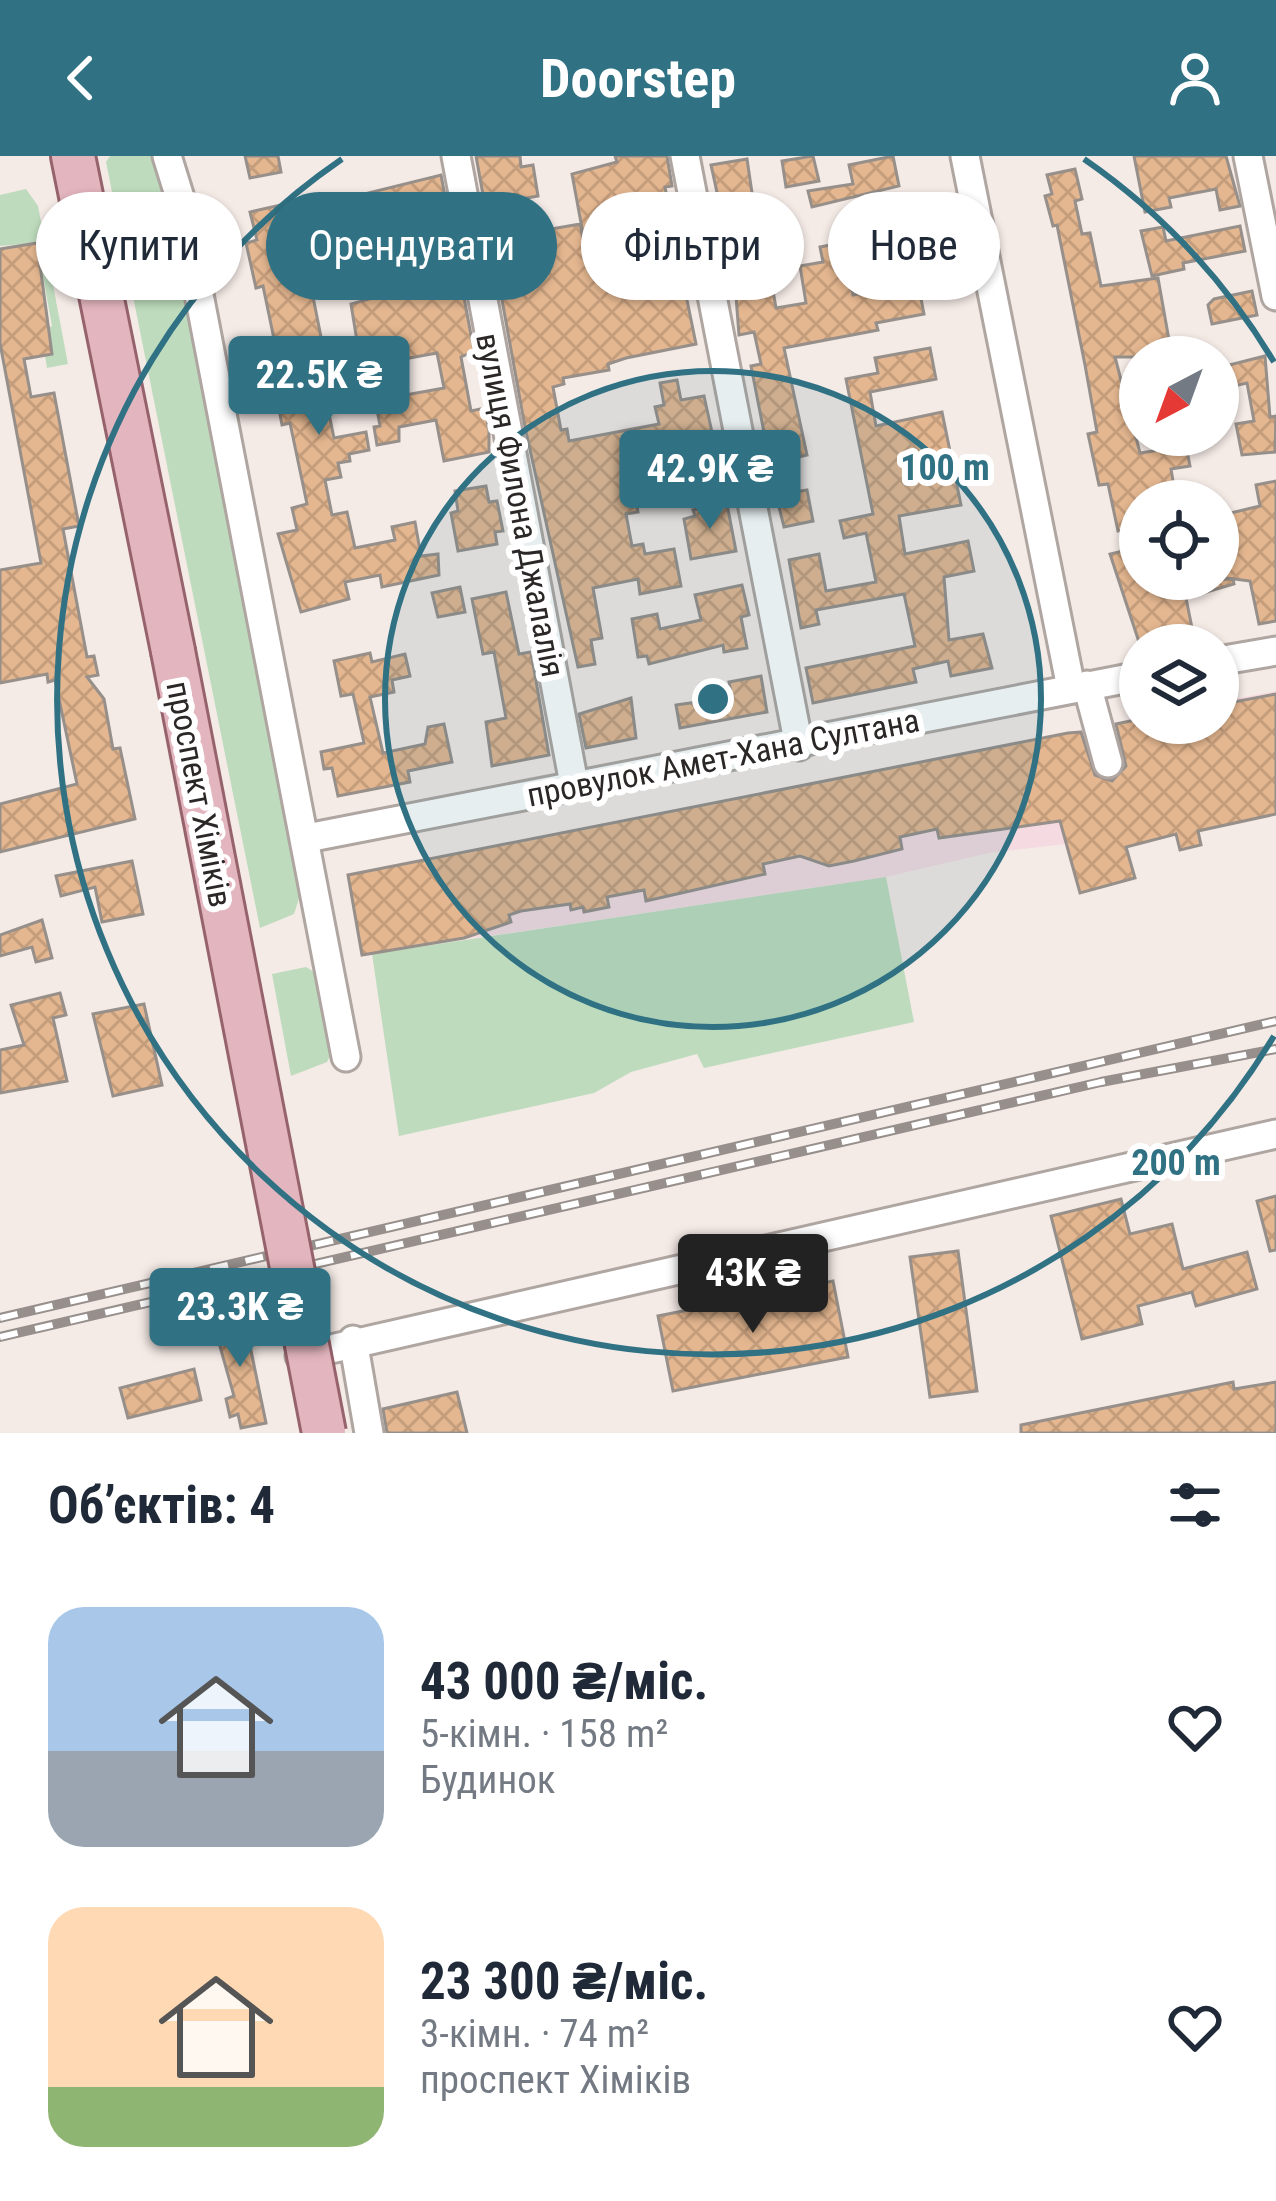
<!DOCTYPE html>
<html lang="uk">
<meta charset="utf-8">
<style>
:root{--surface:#fff;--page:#f2f2f3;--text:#1f2937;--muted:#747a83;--accent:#307284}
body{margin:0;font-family:"Roboto Condensed",sans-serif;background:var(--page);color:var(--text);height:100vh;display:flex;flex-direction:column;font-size:45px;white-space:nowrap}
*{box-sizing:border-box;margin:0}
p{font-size:39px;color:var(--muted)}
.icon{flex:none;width:66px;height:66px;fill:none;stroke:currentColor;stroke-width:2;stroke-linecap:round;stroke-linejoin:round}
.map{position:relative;height:1277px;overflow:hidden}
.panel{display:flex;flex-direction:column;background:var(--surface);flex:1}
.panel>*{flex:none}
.banner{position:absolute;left:36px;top:36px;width:1206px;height:108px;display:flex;gap:24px}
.needle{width:78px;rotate:221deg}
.fabs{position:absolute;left:1119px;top:180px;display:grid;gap:24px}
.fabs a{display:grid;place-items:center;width:120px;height:120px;border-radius:50%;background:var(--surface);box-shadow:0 3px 9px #0004;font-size:60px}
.price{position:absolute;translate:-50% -102px;padding:0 27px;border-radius:12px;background:var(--accent);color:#fff;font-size:39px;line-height:78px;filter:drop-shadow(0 3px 6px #0008)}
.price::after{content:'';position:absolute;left:50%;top:72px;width:36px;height:27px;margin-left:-18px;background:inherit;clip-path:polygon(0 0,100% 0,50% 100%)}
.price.selected{background:#222;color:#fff}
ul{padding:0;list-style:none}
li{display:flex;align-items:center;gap:36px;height:300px;padding:0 48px}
li span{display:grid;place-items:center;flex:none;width:336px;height:240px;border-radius:36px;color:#555}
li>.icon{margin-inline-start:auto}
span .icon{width:144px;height:144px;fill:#fffc;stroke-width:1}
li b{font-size:51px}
h2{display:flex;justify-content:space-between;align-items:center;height:144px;padding:0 48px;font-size:51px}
.chip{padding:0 42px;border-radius:54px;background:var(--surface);box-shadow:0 3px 9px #0004;font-size:42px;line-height:108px}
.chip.selected{background:var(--accent);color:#fff}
header{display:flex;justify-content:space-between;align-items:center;height:156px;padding:0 48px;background:var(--accent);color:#fff;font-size:54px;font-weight:700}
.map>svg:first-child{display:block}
</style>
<header><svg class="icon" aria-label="back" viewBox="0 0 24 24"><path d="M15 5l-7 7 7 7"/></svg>Doorstep<svg class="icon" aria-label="person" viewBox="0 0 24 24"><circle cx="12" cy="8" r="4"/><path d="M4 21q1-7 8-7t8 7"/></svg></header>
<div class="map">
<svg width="1276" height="1277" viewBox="0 0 1276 1277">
<defs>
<pattern id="building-cross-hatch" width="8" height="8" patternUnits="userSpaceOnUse" patternTransform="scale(3)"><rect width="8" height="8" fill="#e4b790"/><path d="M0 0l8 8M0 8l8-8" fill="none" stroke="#c49d7c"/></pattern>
</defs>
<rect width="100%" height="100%" fill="#f4eae6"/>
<!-- industrial -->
<path fill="#f5dbe1" d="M1276 535V623L1064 678 1066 688 989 697 886 721 361 799 348 718 1140 562V567H1218V546Z"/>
<!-- grass -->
<g fill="#bedcbd">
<path d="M110 0H158L303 730 294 758 260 772 106 6Z"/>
<path d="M26 33 38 50 68 208 47 212 45 199 52 197 48 172 52 170 37 87 0 90V39Z"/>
<path d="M886 721 914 866 704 912 697 898 631 916 594 937 399 980 372 798Z"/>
<path d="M306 811 319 819 332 896 327 906 291 920 272 818Z"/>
</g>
<!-- building -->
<g fill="url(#building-cross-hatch)" stroke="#978f89" stroke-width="3" fill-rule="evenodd">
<path d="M245 0H278L281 16 250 22Z"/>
<path d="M476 0H520L521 11 533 9 538 40 527 42 534 76 580 68 590 116 632 108 625 75 584 83 572 18 617 6 615 0H667L672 30 665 31 673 73 652 77 659 114 680 110 696 188 626 202 608 208 609 214 563 222 564 228 553 231 561 274 567 273 569 285 659 268 655 251 664 249 660 227 677 224 681 244 704 240 721 317 687 324 679 283 626 292 638 356 626 358 632 390 643 388 645 398 674 393 681 430 640 438 638 423 593 432 602 482 591 484 595 508 578 511 525 271Z"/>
<path d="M813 0 819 25 786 31 782 5Z"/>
<path d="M893 0 899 30 812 51 808 35 853 28 849 9Z"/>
<path d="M1134 0H1226L1240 50 1220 54 1216 33 1169 42 1171 51 1145 56Z"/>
<path d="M747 3 764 118 770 117 776 152 806 147 800 110 823 106 820 91 867 82 872 71 905 64 911 94 846 107 853 139 918 127 924 158 876 167 878 174 784 192 807 299 770 307 751 210 761 208 754 176 739 179 734 114 711 9Z"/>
<path d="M1075 13 1082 43 1075 45 1082 78 1090 77 1101 130 1158 122 1172 201H1115L1140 297 1186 290 1190 310 1171 313 1174 331 1143 338 1140 370 1118 375 1108 328 1099 329 1088 278 1097 276 1085 209 1057 69 1053 70 1045 40 1052 38 1047 19Z"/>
<path d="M441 19 474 195 461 201 471 255 485 252 489 275V296L444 305 436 264 399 271V285L377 289 374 271 380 270 370 214 362 216 351 148 415 130 404 74 376 79 368 37ZM437 197 444 232 400 240 393 205Z"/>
<path d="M285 48 292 76 304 74 310 98 297 101 304 133 311 131 324 196 317 197 319 208 305 211 314 256 328 253 334 282 366 276 369 294 349 298 350 305 338 307 341 321 325 324 332 359 347 356 355 392 395 384 392 371 415 366 421 400 438 398 439 419 382 431 380 419 345 426 349 443 301 456 278 378 297 374 292 352 307 348 290 267 282 269 278 248 294 245 286 205 279 207 263 130 256 132 246 87 257 84 250 56Z"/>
<path d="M1240 70 1245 95 1183 107 1184 113 1152 120 1141 75 1163 71 1166 85Z"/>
<path d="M37 87 52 198 24 203 31 241 54 237 79 370 63 373 87 501 94 500 98 519 87 521 104 543 113 593 120 592 135 663 0 696V648L77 628 55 524 48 526 47 518 0 527V414L41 407 0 187V93Z"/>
<path d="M1252 135 1257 159 1212 168 1208 149 1214 143Z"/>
<path d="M930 192 936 223 870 236 876 270 942 256 961 349 899 360 905 398 968 385 974 415 944 421 949 484 983 478 992 512 951 520 948 505 913 513 916 526 813 547 806 512 915 490 904 438 816 454 819 468 801 472 789 404 819 398 826 435 876 426 866 377 844 382 840 365 873 358 846 223 878 217 875 202Z"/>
<path d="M1265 200 1270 261 1276 260 1275 296 1242 299 1236 268 1254 265 1247 227 1225 232 1221 211Z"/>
<path d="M1276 325V465L1259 468 1250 425 1218 421V360L1260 350 1256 329Z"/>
<path d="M486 330 489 346 497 345 503 375 495 376 497 388 458 395 451 357 458 355 455 335Z"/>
<path d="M807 334 813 365 784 371 776 339Z"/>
<path d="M727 348 736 395 691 403 684 363 695 360 693 354Z"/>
<path d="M1131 393 1140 426 1233 423 1234 428 1186 442 1194 482 1140 489 1110 398Z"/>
<path d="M742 429 749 459 741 461 747 492 724 496 723 489 649 508 647 500 638 501 632 463 657 458 660 473 701 464 695 439Z"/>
<path d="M460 431 465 456 438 461 432 437Z"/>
<path d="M506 436 519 498 531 496 549 599 492 610 486 566 506 562 494 496 483 498 472 443Z"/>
<path d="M370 497 372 506 405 498 410 520 392 524 394 536 370 541 383 597 425 588 428 571 444 568 452 606 408 615 410 626 338 640 332 612 324 613 321 596 364 587 353 538 341 540 334 505Z"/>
<path d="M761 520 767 556 680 572 676 549 732 541 729 526Z"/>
<path d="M1276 538V658L1198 675 1201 689 1180 694 1176 678 1126 691 1135 722 1080 737 1060 665 939 682 937 673 900 681 902 693 854 705 829 710 800 700 763 708 765 718 668 740 646 745 644 734 607 741 609 751 584 756 583 751 571 754 570 748 521 755 509 759 511 766 464 782 362 799 348 719 1068 577 1081 576 1095 619 1112 625 1126 610 1116 568 1140 563 1218 567V549Z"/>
<path d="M631 542 636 582 586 592 579 558Z"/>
<path d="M132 705 143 758 102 766 95 731 61 740 56 720Z"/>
<path d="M42 764 52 802 36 806 32 791 0 800V779Z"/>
<path d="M60 837 66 859 53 862 67 925 0 937V894L24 889 11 849Z"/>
<path d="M144 848 162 929 113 940 93 858Z"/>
<path d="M1276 1040V1094L1270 1095 1257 1045Z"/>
<path d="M1121 1043 1130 1078 1172 1068 1183 1113 1247 1096 1257 1133 1196 1150 1192 1136 1138 1150 1142 1168 1082 1183 1051 1060Z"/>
<path d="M958 1095 977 1235 930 1241 910 1101Z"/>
<path d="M833 1125 848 1201 673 1235 658 1160Z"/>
<path d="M243 1156 266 1267 241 1272 238 1258 230 1261 226 1243 234 1240 212 1162Z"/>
<path d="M194 1213 201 1244 128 1262 120 1232Z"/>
<path d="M1233 1226 1234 1233 1276 1226V1277H1021V1269Z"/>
<path d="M457 1236 467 1277H387L383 1253Z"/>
</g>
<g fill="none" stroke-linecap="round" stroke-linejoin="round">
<!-- minor casing -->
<g stroke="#afa5a1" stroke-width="33">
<g id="minor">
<path d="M167 0 181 45 346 901"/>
<path d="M456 0 574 628"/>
<path d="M685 0 799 590"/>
<path d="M965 0 1071 532"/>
<path d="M1248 0 1276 140"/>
<path d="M1218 505 1276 495"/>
<path d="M1087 529 1108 607"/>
<path d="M307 682 1140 520"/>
<path d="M353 1184 369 1277"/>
<path d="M300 1200 1276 978"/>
</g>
</g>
<!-- primary casing -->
<g stroke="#96636c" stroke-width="48">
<path id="primary" d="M73 0 173 495"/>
</g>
<!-- minor -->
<use href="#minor" stroke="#fff" stroke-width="27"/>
<!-- primary -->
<use href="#primary" stroke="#e3b5be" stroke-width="42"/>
<!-- rail casing -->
<g stroke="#968f8c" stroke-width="10">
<g id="rail">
<path d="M0 1162 1276 865"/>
<path d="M0 1181 1101 926 1276 893"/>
</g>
</g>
<!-- rail -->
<use href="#rail" stroke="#fff" stroke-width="6" stroke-dasharray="18" stroke-linecap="butt"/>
<!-- primary-bridge casing -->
<g stroke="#96636c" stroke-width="48" stroke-linecap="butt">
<path id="primary-bridge" d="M173 495 324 1277"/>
</g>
<!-- primary-bridge -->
<use href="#primary-bridge" stroke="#e3b5be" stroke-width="42"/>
</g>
<!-- distance rings -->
<circle cx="713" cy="543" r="328" fill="#307284" fill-opacity=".12"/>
<g fill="none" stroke="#307284" stroke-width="6">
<circle cx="713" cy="543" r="328"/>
<path d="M1274 880A655 655 0 1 1 342 3M1084 3A655 655 0 0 1 1274 206"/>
</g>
<g text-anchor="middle" stroke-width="12" stroke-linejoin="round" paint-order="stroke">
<!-- street labels -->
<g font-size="33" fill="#2b2726" stroke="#fff">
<text transform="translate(521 349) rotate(79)" y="12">вулиця Филона Джалалія</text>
<text transform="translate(723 601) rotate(-11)" y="12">провулок Амет-Хана Султана</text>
<text transform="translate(200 638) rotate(79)" y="12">проспект Хіміків</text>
</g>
</g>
<circle cx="713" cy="543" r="18" fill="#307284" stroke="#fff" stroke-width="6"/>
<g font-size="36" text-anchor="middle" font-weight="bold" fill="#307284" stroke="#fff" stroke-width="12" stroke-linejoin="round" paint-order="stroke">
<text x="945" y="324">100 m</text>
<text x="1176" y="1019">200 m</text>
</g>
</svg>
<div class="fabs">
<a><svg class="needle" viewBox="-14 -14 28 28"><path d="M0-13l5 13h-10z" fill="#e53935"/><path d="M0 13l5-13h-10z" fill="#747a83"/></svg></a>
<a><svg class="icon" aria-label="locate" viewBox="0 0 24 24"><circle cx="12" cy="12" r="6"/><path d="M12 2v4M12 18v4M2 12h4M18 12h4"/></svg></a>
<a><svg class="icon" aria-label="layers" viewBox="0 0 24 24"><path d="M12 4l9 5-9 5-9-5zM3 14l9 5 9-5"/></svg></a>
</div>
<b class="price" style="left:319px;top:282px">22.5K ₴</b>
<b class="price" style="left:710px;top:376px">42.9K ₴</b>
<b class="price selected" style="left:753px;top:1180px">43K ₴</b>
<b class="price" style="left:240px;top:1214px">23.3K ₴</b>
<div class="banner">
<a class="chip">Купити</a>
<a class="chip selected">Орендувати</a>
<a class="chip">Фільтри</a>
<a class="chip">Нове</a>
</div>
</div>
<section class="panel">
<h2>Об’єктів: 4<svg class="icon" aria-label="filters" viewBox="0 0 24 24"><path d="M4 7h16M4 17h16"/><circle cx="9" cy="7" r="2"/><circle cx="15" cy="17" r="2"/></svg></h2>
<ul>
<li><span style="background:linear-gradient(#a9c7e8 60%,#9aa5b1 0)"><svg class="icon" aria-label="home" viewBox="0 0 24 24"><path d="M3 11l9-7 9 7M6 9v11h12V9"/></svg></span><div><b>43 000 ₴/міс.</b><p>5-кімн. · 158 m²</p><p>Будинок</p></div><svg class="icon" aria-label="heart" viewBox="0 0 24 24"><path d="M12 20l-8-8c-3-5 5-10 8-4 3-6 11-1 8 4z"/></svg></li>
<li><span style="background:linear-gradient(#ffd9b3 75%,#8fb573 0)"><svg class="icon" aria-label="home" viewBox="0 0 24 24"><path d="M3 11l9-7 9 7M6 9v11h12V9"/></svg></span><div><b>23 300 ₴/міс.</b><p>3-кімн. · 74 m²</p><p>проспект Хіміків</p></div><svg class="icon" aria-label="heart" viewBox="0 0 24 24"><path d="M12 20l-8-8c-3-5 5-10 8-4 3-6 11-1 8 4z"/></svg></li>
</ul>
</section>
